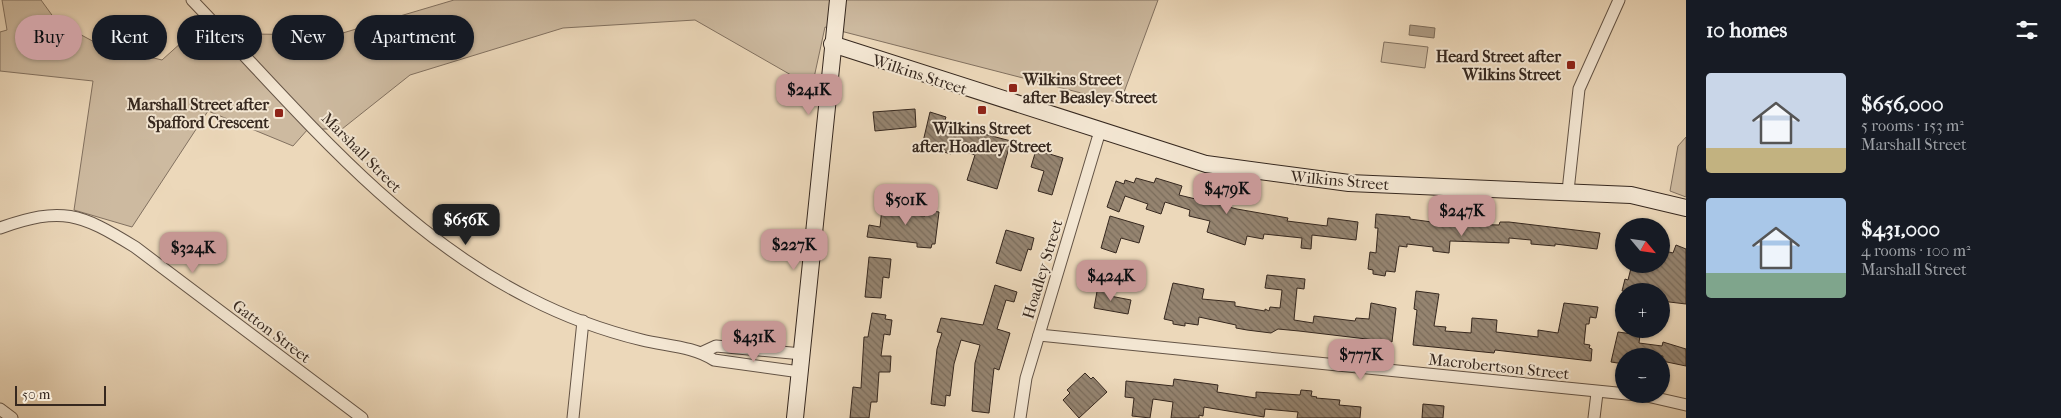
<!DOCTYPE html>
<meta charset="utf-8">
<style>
:root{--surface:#171b24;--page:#242831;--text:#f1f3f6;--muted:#9ea1a6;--accent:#c59692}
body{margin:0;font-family:"IM FELL French Canon",serif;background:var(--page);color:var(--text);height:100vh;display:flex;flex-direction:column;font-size:19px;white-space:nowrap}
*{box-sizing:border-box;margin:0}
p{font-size:16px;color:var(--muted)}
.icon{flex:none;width:28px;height:28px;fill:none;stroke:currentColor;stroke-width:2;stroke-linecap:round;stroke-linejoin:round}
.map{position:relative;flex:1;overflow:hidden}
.panel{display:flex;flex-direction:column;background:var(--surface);width:375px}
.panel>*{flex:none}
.banner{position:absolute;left:15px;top:15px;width:475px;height:45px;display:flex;gap:10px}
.needle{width:32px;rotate:119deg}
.tools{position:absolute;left:1615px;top:218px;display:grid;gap:10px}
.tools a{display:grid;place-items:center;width:55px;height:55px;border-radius:50%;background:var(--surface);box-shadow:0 1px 4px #0004;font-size:25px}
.scale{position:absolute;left:15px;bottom:12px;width:91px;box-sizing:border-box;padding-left:5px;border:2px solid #36281f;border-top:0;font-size:14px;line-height:18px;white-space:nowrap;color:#36281f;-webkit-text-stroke:4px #f3e6d2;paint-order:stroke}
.price{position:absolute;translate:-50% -42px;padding:0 11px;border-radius:10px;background:var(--accent);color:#111;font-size:16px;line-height:32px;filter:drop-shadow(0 1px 2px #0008)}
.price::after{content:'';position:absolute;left:50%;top:30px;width:15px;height:11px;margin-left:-8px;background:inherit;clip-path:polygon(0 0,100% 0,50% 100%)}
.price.on{background:#222;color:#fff}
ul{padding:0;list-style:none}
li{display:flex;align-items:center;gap:15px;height:125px;padding:0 20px}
li span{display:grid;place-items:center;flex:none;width:140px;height:100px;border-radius:5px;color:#555}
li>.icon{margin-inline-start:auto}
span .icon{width:60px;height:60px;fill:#fffc;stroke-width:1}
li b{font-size:21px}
h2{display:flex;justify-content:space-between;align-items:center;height:60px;padding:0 20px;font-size:21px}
.chip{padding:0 18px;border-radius:22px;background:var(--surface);box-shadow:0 1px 4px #0004;font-size:18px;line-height:45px}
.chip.on{background:var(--accent);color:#111}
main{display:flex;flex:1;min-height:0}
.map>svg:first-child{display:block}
</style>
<main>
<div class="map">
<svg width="1686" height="418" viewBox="0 0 1686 418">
<defs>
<pattern id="building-back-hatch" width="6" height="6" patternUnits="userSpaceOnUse" patternTransform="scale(1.25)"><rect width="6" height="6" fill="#958470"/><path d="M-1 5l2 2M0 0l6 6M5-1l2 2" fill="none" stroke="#7a6c5b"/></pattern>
</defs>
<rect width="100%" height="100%" fill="#ecd8ba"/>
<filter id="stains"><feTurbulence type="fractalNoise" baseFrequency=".004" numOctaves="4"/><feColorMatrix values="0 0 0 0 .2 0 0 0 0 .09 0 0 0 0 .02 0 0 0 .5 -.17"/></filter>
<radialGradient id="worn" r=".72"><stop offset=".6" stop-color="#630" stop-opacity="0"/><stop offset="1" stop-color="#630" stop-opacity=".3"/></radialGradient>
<!-- green -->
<g fill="#cdbaa0" stroke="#827160">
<path d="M2 0H41L57 22 100 45 162 60 202 24 248 34 336 35 454 0H1158L1120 103 825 27 812 87 695 20 563 28 410 75 342 129H308L293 146 208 111 132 227 74 210 93 81 0 71V32L7 30Z"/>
<path d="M1384 42 1428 47 1425 68 1381 62Z"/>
<path d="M1686 137V197L1670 191 1678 146Z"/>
</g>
<!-- water -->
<path fill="#ae9c85" stroke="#7e6e5c" d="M1410 25 1435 28 1434 38 1409 35Z"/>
<!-- building -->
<g fill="url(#building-back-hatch)" stroke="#36281f">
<path d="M915 109 916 127 875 131 873 112Z"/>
<path d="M930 112 946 117 945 120 958 124 957 127 1011 141 997 189 967 180 975 155 953 147 951 154 922 146Z"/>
<path d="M1036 150 1063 158 1052 195 1038 191 1044 171 1031 167Z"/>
<path d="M1136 178 1154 183 1156 178 1182 186 1179 195 1237 209 1288 218 1287 221 1327 226 1328 218 1358 222 1356 240 1312 235 1311 249 1301 248 1302 238 1264 234 1263 239 1247 236 1245 245 1207 232 1210 221 1189 216 1190 210 1165 202 1161 214 1146 209 1148 204 1125 196 1119 212 1107 207 1116 181 1124 184 1125 180 1134 183Z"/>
<path d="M883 199 900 201 898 214 925 216 926 210 939 212 935 244H932L931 248 917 247V243L867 237 869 225 880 227Z"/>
<path d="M1376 214 1410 217V219L1439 223 1440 220 1460 224 1499 225 1500 222H1509L1600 233 1597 249 1555 244V246L1531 244V240L1509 238V243L1450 241 1449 253 1433 251V247L1407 244V247L1399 246 1395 272 1386 271 1385 276 1373 274V270L1368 269 1370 252 1376 253 1378 228H1375Z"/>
<path d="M1110 216 1144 226 1139 243 1121 238 1116 253 1101 248Z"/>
<path d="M1006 230 1034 238 1031 250 1028 249 1021 271 996 263Z"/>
<path d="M1676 245 1686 249V304L1661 301V291L1637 287 1636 291H1622L1625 279 1628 280 1632 264H1661V250L1673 253Z"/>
<path d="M869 257 891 259 889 278 883 277 881 298 865 297Z"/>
<path d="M1267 275 1305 279 1304 289 1297 288 1294 320 1313 323 1314 316 1355 321 1356 318 1369 319 1371 303 1396 308 1392 342 1299 331 1278 329 1271 333 1247 330 1236 328V325L1199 317 1198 325 1185 323V326L1173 324V321L1164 319 1173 283 1204 289 1202 299 1235 302V306L1265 311V309L1269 311 1270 307 1280 308 1282 290 1265 288Z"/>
<path d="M995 285 1017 292 1014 302 1006 300 997 329 1010 333 999 370 994 368 989 413 972 411 975 363 980 345 961 340 954 364 950 396 946 395 945 406 931 404 937 349 942 333 937 332 941 318 983 325Z"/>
<path d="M1098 286 1112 289 1110 296 1131 300 1128 314 1094 308Z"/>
<path d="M1416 291 1439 294 1434 326 1446 327 1445 331 1471 333 1472 318 1497 320 1496 332 1538 337V330L1558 333 1564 303 1598 307 1596 318 1590 317 1589 324H1586L1584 344 1590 345 1589 348 1592 349 1591 361 1495 350 1494 353 1413 345 1417 310 1414 309Z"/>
<path d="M872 313 886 315 885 319 892 320 890 335 884 334 881 356H891L890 372H879L877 402H871L869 418H850L853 387 861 388 864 337H868Z"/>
<path d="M1618 332 1640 335 1639 343 1662 346 1663 342 1686 349V366L1662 361 1663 356H1624V364L1611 362Z"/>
<path d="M1085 373 1091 379 1093 377 1107 392 1079 418 1063 400 1070 393 1067 390Z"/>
<path d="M1174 379 1218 385 1217 392 1256 398V392L1300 395 1301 390 1312 391 1311 396 1317 397 1316 398 1340 400 1339 405 1361 407 1360 418H1297L1298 412 1265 409 1264 417 1204 407 1203 416 1199 415V418H1171L1173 402 1153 399 1150 418 1132 416 1134 398 1125 397 1126 381 1173 386Z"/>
<path d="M1423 404 1444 406 1443 418H1422Z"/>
</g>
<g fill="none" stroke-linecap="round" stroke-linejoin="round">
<!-- street casing -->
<g stroke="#645446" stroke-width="13">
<g id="street">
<path d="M192 0C296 108 394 230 529 298 564 316 605 331 642 340 666 346 693 346 714 360L800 372"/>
<path d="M1568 191 1579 89 1619 0"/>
<path d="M0 228C62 206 80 213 135 247L362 418"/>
<path d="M1039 335 1647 396 1686 405"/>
<path d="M703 352 716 346 802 354"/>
<path d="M0 409 12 418"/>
<path d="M573 418 583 321"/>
<path d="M1020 418 1026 378 1100 131"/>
<path d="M1594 418 1597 393"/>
</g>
</g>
<!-- secondary casing -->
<g stroke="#36281f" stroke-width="18">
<g id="secondary">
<path d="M832 44 1206 164 1349 183 1631 195 1686 208"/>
<path d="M795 418 838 0"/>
</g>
</g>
<!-- street -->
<use href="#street" stroke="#f3e6d2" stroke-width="11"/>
<!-- secondary -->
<use href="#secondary" stroke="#f3e6d2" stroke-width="16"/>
</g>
<!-- markers -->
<g fill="#8f2418" stroke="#f3e6d2" stroke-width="2">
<rect x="1566" y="60" width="10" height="10" rx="2.5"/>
<rect x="1008" y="83" width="10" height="10" rx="2.5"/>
<rect x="977" y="105" width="10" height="10" rx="2.5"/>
<rect x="274" y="108" width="10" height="10" rx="2.5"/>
</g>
<g text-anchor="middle" stroke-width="4" stroke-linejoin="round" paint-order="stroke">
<!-- poi labels -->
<g font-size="16" font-weight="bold" fill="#36281f" stroke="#f3e6d2" text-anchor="end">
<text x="1561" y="62">Heard Street after<tspan x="1561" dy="18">Wilkins Street</tspan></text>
<text x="1023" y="85" text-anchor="start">Wilkins Street<tspan x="1023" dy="18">after Beasley Street</tspan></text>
<text x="269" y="110">Marshall Street after<tspan x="269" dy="18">Spafford Crescent</tspan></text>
<text x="982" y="134" text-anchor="middle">Wilkins Street<tspan x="982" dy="18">after Hoadley Street</tspan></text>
</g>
<!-- street labels -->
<g font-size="16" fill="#36281f" stroke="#f3e6d2">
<text transform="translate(920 74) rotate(18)" y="6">Wilkins Street</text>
<text transform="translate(362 152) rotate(45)" y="6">Marshall Street</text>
<text transform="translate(1340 180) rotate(5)" y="6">Wilkins Street</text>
<text transform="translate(1042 269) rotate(-73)" y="6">Hoadley Street</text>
<text transform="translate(272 331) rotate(37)" y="6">Gatton Street</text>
<text transform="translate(1499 366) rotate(6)" y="6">Macrobertson Street</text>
</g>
</g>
<rect width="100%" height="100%" filter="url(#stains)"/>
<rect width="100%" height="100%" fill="url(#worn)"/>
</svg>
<div class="tools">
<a><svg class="needle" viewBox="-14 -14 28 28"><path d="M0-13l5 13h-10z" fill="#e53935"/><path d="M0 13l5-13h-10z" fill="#9ea1a6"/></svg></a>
<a>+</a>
<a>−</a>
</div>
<div class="scale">50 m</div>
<b class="price" style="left:809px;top:116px">$241K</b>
<b class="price" style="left:1227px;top:215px">$479K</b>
<b class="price" style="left:906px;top:226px">$501K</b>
<b class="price" style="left:1462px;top:237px">$247K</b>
<b class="price on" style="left:466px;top:246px">$656K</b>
<b class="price" style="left:794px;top:271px">$227K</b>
<b class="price" style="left:193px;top:274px">$324K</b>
<b class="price" style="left:1111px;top:302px">$424K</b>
<b class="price" style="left:754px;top:363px">$431K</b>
<b class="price" style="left:1361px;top:381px">$777K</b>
<div class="banner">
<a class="chip on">Buy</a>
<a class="chip">Rent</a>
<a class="chip">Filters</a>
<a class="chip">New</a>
<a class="chip">Apartment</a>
</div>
</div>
<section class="panel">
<h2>10 homes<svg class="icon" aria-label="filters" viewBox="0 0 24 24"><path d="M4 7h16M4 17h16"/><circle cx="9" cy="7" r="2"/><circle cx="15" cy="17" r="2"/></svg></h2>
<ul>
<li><span style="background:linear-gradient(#c9d6e8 75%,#c2b280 0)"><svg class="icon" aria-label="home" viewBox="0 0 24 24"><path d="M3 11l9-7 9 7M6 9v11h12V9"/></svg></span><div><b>$656,000</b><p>5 rooms · 153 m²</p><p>Marshall Street</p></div></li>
<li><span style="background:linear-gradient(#a9c7e8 75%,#7fa58c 0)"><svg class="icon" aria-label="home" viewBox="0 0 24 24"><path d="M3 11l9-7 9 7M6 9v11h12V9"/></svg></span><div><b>$431,000</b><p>4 rooms · 100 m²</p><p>Marshall Street</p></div></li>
</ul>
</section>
</main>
